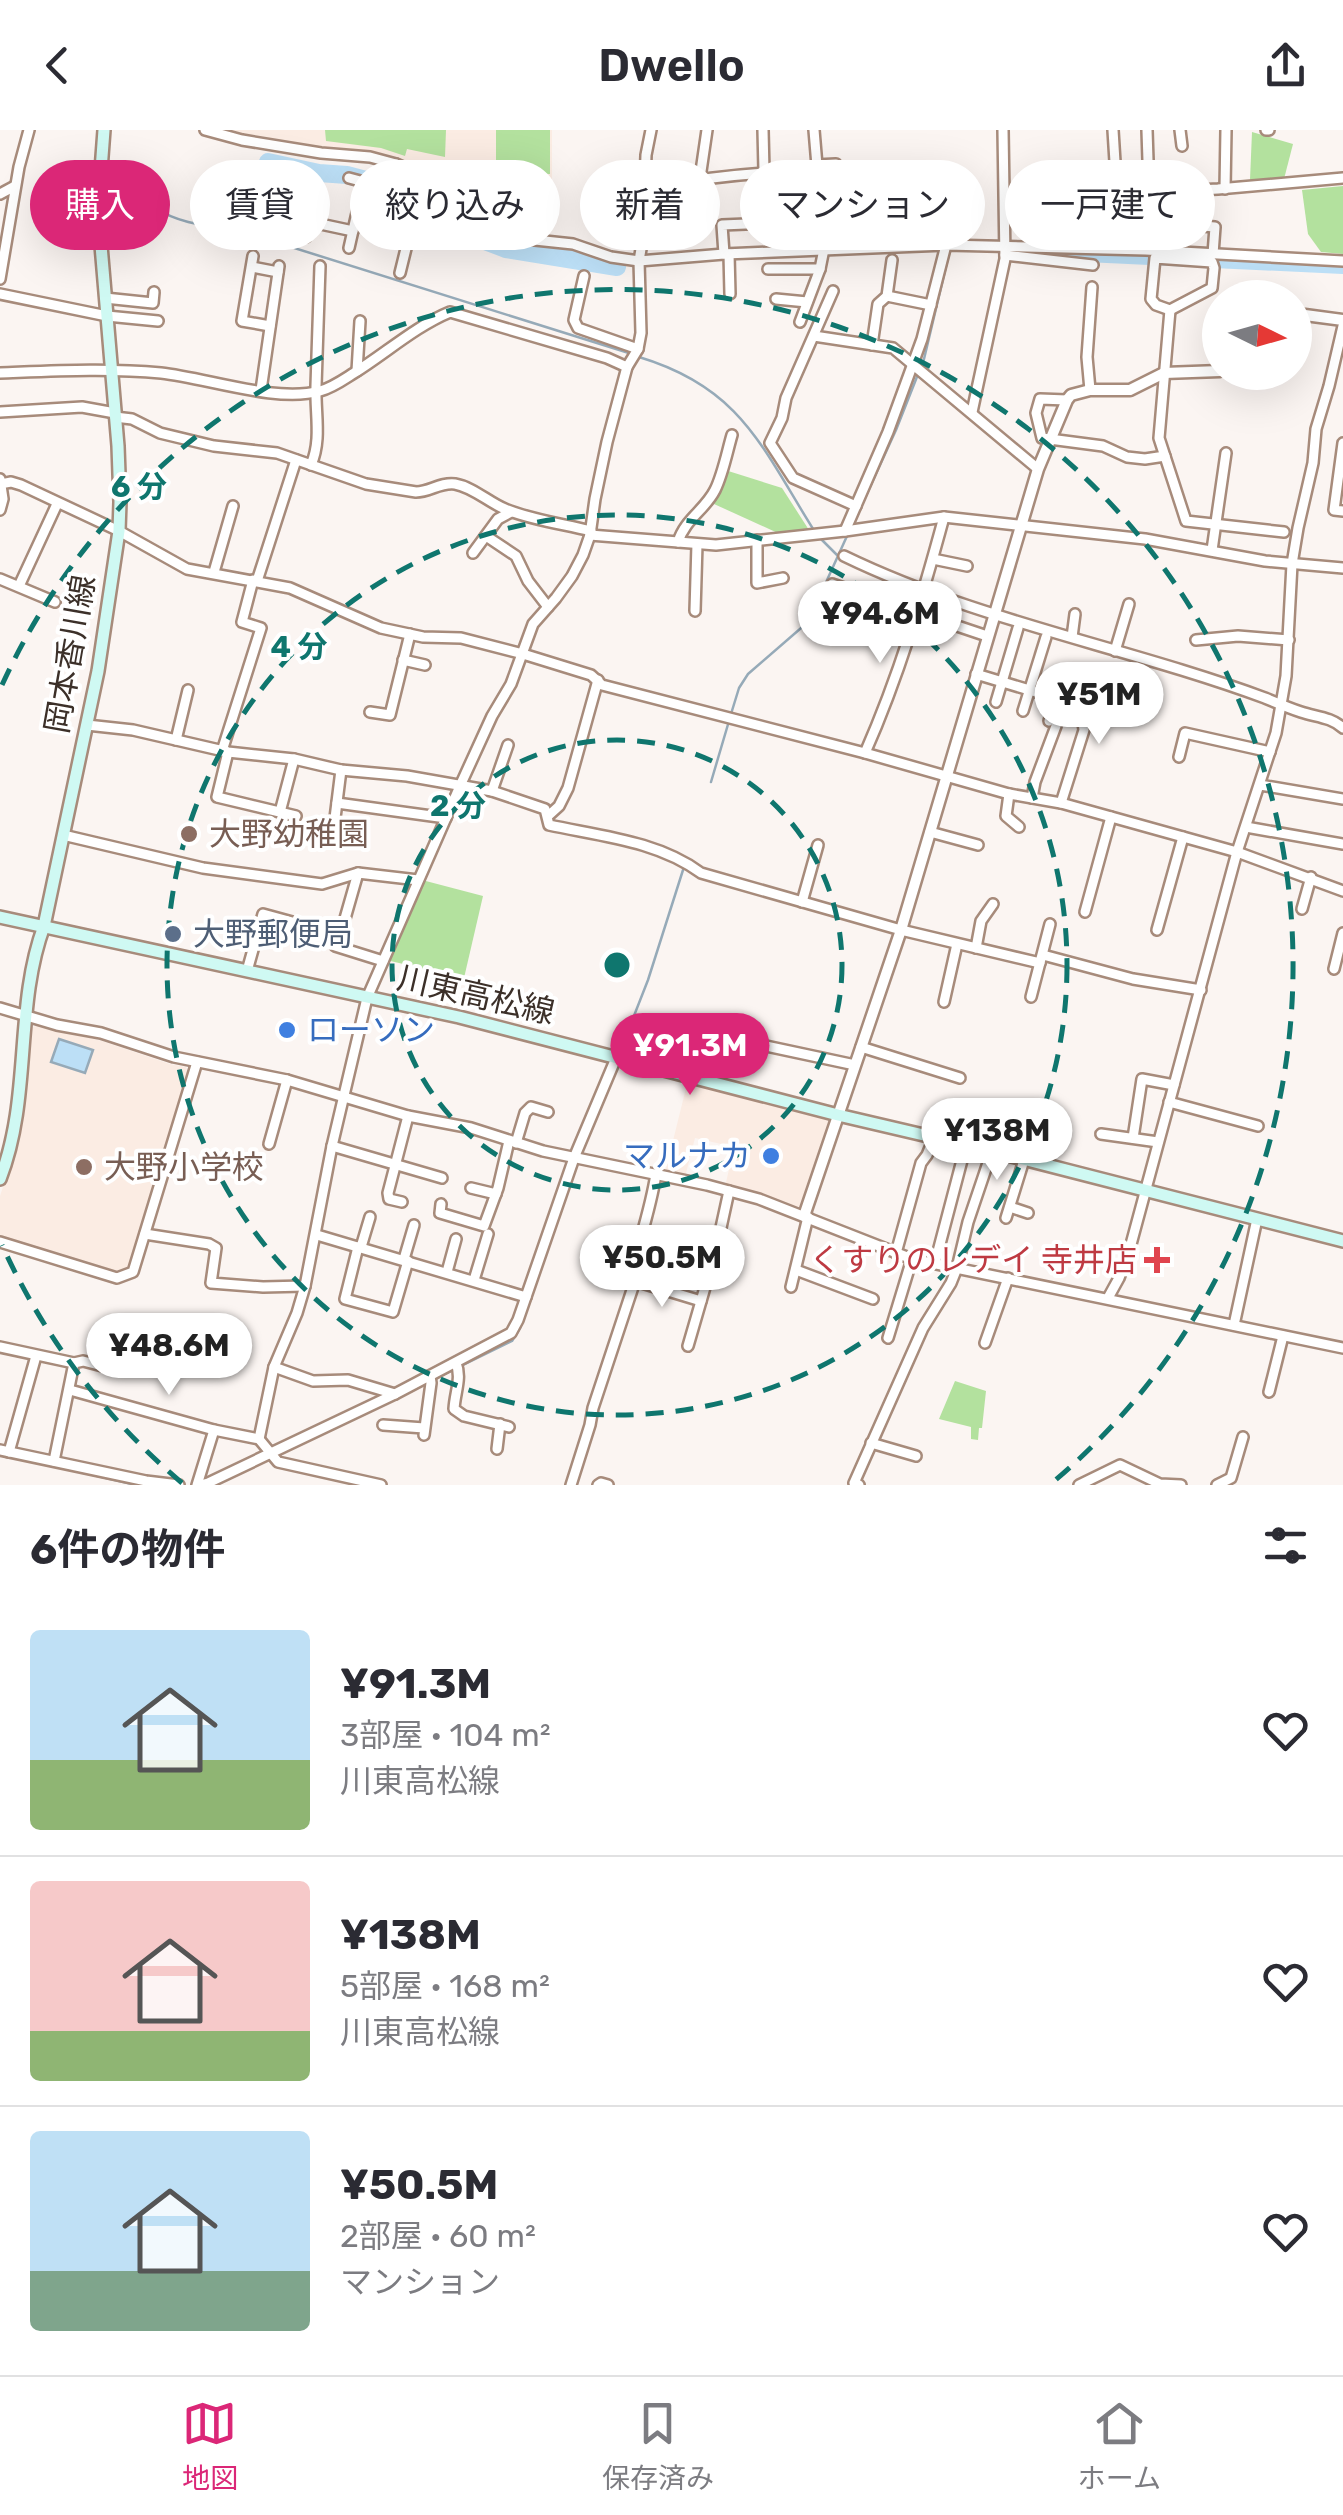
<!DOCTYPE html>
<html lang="ja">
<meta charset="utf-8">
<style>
:root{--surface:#fff;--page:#f7f7f7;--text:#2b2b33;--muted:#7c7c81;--line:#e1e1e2;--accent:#db2777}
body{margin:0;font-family:Rubik,"Noto Sans JP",sans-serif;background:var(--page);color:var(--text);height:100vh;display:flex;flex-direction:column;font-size:38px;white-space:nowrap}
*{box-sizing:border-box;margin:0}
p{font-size:32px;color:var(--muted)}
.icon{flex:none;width:55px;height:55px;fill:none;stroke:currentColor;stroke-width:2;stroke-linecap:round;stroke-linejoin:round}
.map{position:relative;height:1355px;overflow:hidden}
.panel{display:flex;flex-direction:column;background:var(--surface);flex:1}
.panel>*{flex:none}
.guide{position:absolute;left:30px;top:30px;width:1285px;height:90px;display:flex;gap:20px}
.needle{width:65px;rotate:95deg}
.tools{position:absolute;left:1202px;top:150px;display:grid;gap:20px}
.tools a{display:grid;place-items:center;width:110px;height:110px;border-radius:50%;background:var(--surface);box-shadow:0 10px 40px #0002;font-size:50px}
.price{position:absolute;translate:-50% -85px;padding:0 22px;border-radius:35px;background:#fff;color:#222;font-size:32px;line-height:65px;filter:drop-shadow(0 2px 5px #0008)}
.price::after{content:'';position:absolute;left:50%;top:60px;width:30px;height:22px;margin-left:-15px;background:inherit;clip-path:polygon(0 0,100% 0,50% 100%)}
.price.on{background:var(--accent);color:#fff}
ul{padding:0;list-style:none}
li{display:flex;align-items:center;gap:30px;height:250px;padding:0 30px}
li+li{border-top:2px solid var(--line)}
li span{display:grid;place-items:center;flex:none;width:280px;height:200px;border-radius:10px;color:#555}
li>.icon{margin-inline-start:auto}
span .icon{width:120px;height:120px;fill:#fffc;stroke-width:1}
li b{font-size:42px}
h2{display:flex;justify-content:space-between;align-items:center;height:120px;padding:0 30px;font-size:42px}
.chip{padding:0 35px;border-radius:45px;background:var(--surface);box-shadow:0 10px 40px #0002;font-size:35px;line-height:90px}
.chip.on{background:var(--accent);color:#fff}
header{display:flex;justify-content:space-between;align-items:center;height:130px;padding:0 30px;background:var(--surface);font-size:45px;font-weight:600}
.dock{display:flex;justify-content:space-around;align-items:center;height:140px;border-top:2px solid var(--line);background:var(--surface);font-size:28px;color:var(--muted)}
.dock a{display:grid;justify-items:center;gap:5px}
.dock .on{color:var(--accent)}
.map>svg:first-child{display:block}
</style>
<header><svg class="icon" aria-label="back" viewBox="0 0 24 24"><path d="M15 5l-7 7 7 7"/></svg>Dwello<svg class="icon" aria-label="share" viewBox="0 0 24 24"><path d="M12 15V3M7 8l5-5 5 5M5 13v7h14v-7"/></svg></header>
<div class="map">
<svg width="1343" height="1355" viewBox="0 0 1343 1355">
<rect width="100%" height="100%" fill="#fbf5f2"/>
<!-- built -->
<g fill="#fbece3">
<path d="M218 0H552V49L512 53 511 45 442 43 368 22 319 17 242 6Z"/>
<path d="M37 895 102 911 170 934 186 937 189 943 148 1072 151 1075 131 1139 116 1145 66 1127 0 1108V1066L19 1008 24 978 31 898Z"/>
<path d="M688 950 828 986 830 992 802 1076 796 1077 725 1057 734 1017 695 1008 685 1047 665 1043Z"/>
</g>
<!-- green -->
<g fill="#b3e19e">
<path d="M325 0H446L445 27 407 19 405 26 381 18 326 11Z"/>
<path d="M496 0H550V44L496 43Z"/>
<path d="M1252 2 1293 14 1284 49 1250 50Z"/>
<path d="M1343 56V124L1321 122 1308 104 1302 60Z"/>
<path d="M725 340 782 358 809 400 780 404 714 374Z"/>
<path d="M422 750 483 766 464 848 386 830Z"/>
<path d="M955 1251 986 1261 982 1298H979L978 1310 971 1309V1297L939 1289Z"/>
</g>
<!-- water -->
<path fill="#bcdff6" stroke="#96aab8" stroke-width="2.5" d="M59 909 93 920 85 943 51 932Z"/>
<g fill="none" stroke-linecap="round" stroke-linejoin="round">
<!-- stream -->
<g stroke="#96aab8" stroke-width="2.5">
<path d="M156 78C178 94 211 96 237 100L632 224"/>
<path d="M639 227C742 258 762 318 815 402"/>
<path d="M859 381 896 300 924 229 949 124"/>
<path d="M820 408 839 427"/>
<path d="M1121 526 1131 530"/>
<path d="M1137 532 1183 545"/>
<path d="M731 584 739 558 748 544 808 492 847 406"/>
<path d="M711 652 729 591"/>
<path d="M621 919 648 850 683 740"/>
<path d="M400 1266 512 1211 520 1198 576 1036"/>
<path d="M282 1323 380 1276"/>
<path d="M50 1335 136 1355"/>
<path d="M214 1355 259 1334"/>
</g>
<!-- river -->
<g stroke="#bcdff6" stroke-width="18">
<path d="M268 32 319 43 347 45 392 57 485 111 506 119 617 137"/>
<path d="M1043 121 1343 135"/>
</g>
<!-- minor casing -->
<g stroke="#a78b7b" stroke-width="14">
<g id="minor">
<path d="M205 0 242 10 321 23 370 27 396 34 438 52 462 69 495 102 507 107 573 114 611 127 639 131 724 124 946 115 1146 120 1343 131"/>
<path d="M763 0 764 41"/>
<path d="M1113 0 1117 64"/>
<path d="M1147 0 1150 92"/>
<path d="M1180 0 1182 16"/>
<path d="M1266 0H1269"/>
<path d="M816 35 836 34"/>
<path d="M349 48 364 52 414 76V86L400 143"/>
<path d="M700 48 707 0"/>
<path d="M645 58C702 48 758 41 817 41"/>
<path d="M1225 59 1226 0"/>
<path d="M385 62 396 34"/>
<path d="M0 64 15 56"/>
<path d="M1005 70 1218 59 1343 48"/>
<path d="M1102 94 1150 92 1215 97 1213 124"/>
<path d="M306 107 311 92 353 101"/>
<path d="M349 118 364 52"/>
<path d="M724 124 722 95 821 91"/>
<path d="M729 124 730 164"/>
<path d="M1005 125 1093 135"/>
<path d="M253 126 242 191 270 196"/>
<path d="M1155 128 1212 132 1214 138 1212 158 1170 180 1156 175 1151 169Z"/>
<path d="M252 137 278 142"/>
<path d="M768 139H820"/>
<path d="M584 146 574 190 578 198 638 219"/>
<path d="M0 149 19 37 29 0"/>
<path d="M833 161 786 268 782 288 770 313 793 348 856 376"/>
<path d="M0 164 107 186 158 191"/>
<path d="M887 166 931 175"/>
<path d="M105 168 153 173 154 162"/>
<path d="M776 169 807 172"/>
<path d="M1170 180 1159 308 1186 391 1284 402"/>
<path d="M800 192 820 139 824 119 814 0"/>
<path d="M814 206 893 218 1038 339"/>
<path d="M872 215 878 174 887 166 892 130"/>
<path d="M357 241 360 191"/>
<path d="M0 243C54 241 107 238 161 243 207 248 276 273 320 261 332 258 343 250 354 243 386 223 416 196 450 182L607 228 627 237"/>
<path d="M261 260 279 136"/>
<path d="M1090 260 1087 227 1092 157"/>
<path d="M1067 270 1040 269 1036 283 1042 308 1103 316 1127 327 1145 329 1165 326"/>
<path d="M0 282 82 277 115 283"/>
<path d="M972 282 1005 129 1003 0"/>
<path d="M115 287 132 289 160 303 214 316 277 323 366 354 416 362C430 362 440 352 455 354 473 357 488 372 505 379 532 390 563 394 591 401"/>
<path d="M1343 313 1334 380 1343 381"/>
<path d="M311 335C322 309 315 284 316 256 317 216 319 176 320 136"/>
<path d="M0 354 11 352 21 355 119 401 187 439 290 458 381 498 423 507 461 508 523 524 591 545 602 555 865 623 1009 664 1061 673 1237 722 1343 761"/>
<path d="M0 380 3 369 0 349"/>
<path d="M845 401 888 302 922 209 946 115"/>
<path d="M590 405 716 415 845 401 944 387 1145 409 1265 431 1343 438"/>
<path d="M486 406 516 426 528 451 548 477"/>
<path d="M757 410V453L783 448"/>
<path d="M678 412C685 389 705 380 715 360 723 344 727 322 732 305"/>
<path d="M1212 420 1226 323"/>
<path d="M473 423 498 389 511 382"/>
<path d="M844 426C978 491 1127 517 1265 568 1277 573 1289 578 1301 582 1316 587 1331 587 1343 598"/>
<path d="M933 429 967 436"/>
<path d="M214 442 233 376"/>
<path d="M0 449 55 472"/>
<path d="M257 451 296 330"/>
<path d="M832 454 987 506"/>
<path d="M19 456 57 374"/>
<path d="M695 481 697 414"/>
<path d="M1072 507 1075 484"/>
<path d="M1196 510 1238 506 1289 510"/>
<path d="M1115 521 1129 474"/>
<path d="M403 530 425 535"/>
<path d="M976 544 1056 568"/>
<path d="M996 572 1018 498"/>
<path d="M1023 581 1046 507"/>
<path d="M370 582 390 585 410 504"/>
<path d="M1049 591 1064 545"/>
<path d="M87 595 133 600 228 622 294 629 341 640 407 646 492 661 545 679 549 695C600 706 658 711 701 743L901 800 1040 833"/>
<path d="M176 610 188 560"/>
<path d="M222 621 261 498 242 492 253 450"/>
<path d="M228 622 217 667 296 686"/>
<path d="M865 623C899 546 922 468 944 387"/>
<path d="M1179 627 1185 603 1270 622"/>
<path d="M1260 655 1343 669"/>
<path d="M492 661 508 615"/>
<path d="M1009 664 1006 686 1019 697"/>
<path d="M1032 668 1035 652 1056 596"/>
<path d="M337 673 446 688"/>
<path d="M1061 673 1084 600 1082 585 1093 548"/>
<path d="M280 682 294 629"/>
<path d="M548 686 559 676 568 658 598 550"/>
<path d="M1246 697 1343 714"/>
<path d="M930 702 978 715"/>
<path d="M63 705 203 738 322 754 358 743 418 750"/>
<path d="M332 712 341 640"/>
<path d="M802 772 818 715"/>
<path d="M1302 779 1311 747"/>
<path d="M1085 782 1111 687"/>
<path d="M344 792 358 743"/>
<path d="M1157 800 1183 707"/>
<path d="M335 816 383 831"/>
<path d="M976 818 981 791 993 774"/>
<path d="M1043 825 1133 849 1201 860"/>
<path d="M1334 839 1343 803"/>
<path d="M247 841 263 784 318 799"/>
<path d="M1031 867 1050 794"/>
<path d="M944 872 957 814"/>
<path d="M0 878 57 895 101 903 174 927 287 950 408 986 471 998 543 1021 707 1055 759 1069 912 1129 1343 1218"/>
<path d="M738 910 855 935"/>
<path d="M861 917 960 948"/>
<path d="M1169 972 1258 996"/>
<path d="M1101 1004 1158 1012"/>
<path d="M1133 1008 1142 949 1174 955"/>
<path d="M516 1013 525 983 531 977 548 982"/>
<path d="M269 1014 287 950"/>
<path d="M332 1016 442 1048"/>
<path d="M471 1058 496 1064"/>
<path d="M402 1072 389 1069 388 1063 408 986"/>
<path d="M441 1074 440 1083 484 1096 498 1058 509 1011"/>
<path d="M1010 1077 1028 1083"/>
<path d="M1006 1088 1024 1030"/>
<path d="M145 1104 209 1114 216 1118 211 1153 263 1157 305 1156"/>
<path d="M317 1105 526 1167"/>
<path d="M0 1112 117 1148 133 1142 197 932"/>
<path d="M358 1117 345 1169 393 1182 408 1131"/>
<path d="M361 1117 370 1087"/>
<path d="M896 1123 921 1033 927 1025 934 1008"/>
<path d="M404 1129 414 1095"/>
<path d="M935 1133 966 1015"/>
<path d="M796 1140 873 1169"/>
<path d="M447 1142 456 1109"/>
<path d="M474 1150 488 1104"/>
<path d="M635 1151 701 1171"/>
<path d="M791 1157 808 1087"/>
<path d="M1108 1168 1119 1148 1130 1118 1237 722 1276 603 1286 546 1292 434 1298 398 1313 333 1316 299 1329 256 1343 196"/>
<path d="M1234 1195 1257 1089"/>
<path d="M888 1208 912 1129"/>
<path d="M985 1213 1008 1148"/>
<path d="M688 1216 717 1116 729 1061"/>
<path d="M0 1217 74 1233"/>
<path d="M456 1233C462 1248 455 1262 454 1279L464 1286 509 1297"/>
<path d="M274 1237 313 1251 348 1250 395 1264"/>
<path d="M70 1260 214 1300 259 1309 278 1332 381 1355"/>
<path d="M1269 1262 1283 1206"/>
<path d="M383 1295 424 1298"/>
<path d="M424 1305 431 1253 430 1246"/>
<path d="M259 1309 274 1237 297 1183 305 1156 332 1016 367 868 460 656 492 586 511 554 533 494 556 468 572 446 583 425 590 405 595 369 607 312 627 237 638 219 641 203 639 131 643 107 646 25 651 0"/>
<path d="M871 1313 916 1326"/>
<path d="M497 1319 500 1294"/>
<path d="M0 1320 146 1351 179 1355"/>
<path d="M9 1322 36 1226"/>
<path d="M54 1331 74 1233 83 1231 118 1240"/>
<path d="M197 1355 214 1300"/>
<path d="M200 1355 208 1353 395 1264 511 1203 518 1190 574 1028 616 928"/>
<path d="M571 1355 590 1295 593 1278 635 1151C638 1140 635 1129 638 1118 645 1093 652 1070 656 1044"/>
<path d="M598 1355 601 1353 608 1355"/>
<path d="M859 1355 854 1353 923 1198 951 1153 957 1138 968 1092 992 1021"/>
<path d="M1079 1355 1120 1335 1160 1354 1181 1355"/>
<path d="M1217 1355 1231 1348 1243 1307"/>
</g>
</g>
<!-- tertiary casing -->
<g stroke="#a78b7b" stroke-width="15">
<g id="tertiary">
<path d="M1295 192 1305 185 1343 190"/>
<path d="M804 1086 901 800 1038 339 1067 270 1071 265 1090 260H1130L1164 243 1220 241"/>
</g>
</g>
<!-- secondary casing -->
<g stroke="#a78b7b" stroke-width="16">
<g id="secondary">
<path d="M0 787 459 887 838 985 992 1021 1343 1111"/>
<path d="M0 1049C32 967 14 877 44 796L98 541 119 401 120 372 118 316 98 80 104 0"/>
</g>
</g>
<!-- minor -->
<use href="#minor" stroke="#fff" stroke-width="9"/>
<!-- tertiary -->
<use href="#tertiary" stroke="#fff" stroke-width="10"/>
<!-- secondary -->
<use href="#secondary" stroke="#cff9f3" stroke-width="11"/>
</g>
<!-- distance rings -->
<g fill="none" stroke="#0f766e" stroke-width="5" stroke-dasharray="18 12">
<circle cx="617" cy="835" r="225"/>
<circle cx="617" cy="835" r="450"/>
<path d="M182 1353A676 676 0 0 1 2 1115M2 555A676 676 0 1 1 1052 1353"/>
</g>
<!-- markers -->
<g fill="#8d6e63" stroke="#fff" stroke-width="4">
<circle cx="189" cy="704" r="10"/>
<circle cx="84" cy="1037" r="10"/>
</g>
<circle fill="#5c6f8a" stroke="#fff" stroke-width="4" cx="173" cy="804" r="10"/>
<g fill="#3f7fe0" stroke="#fff" stroke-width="4">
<circle cx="287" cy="900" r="10"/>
<circle cx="771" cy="1026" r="10"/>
</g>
<path fill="#e0444e" stroke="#fff" stroke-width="4" d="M1152 1115h10v10h10v10h-10v10h-10v-10h-10v-10h10z"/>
<g text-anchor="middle" stroke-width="8" stroke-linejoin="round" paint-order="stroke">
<!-- street labels -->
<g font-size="32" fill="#3c3029" stroke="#fff">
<text transform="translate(70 524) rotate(-80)" y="11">岡本香川線</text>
<text transform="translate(476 865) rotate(13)" y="11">川東高松線</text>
</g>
<!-- education labels -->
<g font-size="32" fill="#785e54" stroke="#fff" text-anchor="start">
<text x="209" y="715">大野幼稚園</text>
<text x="104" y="1048">大野小学校</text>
</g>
<!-- service labels -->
<g font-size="32" fill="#4e5e75" stroke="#fff" text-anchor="start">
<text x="193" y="815">大野郵便局</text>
</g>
<!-- shop labels -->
<g font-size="32" fill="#366cbe" stroke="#fff" text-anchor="start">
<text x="307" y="911">ローソン</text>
<text x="751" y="1037" text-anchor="end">マルナカ</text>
</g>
<!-- health labels -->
<g font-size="32" fill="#be3a42" stroke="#fff" text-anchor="end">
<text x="1137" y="1141">くすりのレデイ 寺井店</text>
</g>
</g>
<circle cx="617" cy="835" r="15" fill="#0f766e" stroke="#fff" stroke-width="5"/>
<g font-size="30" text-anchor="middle" font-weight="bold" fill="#0f766e" stroke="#fff" stroke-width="8" stroke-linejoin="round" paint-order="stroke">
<text x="139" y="367">6 分</text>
<text x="299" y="527">4 分</text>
<text x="458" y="686">2 分</text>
</g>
</svg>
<div class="tools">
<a><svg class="needle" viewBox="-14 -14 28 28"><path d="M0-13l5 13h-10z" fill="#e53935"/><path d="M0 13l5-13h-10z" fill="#7c7c81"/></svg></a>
</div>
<b class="price" style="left:880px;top:536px">¥94.6M</b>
<b class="price" style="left:1099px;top:617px">¥51M</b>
<b class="price on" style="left:690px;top:968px">¥91.3M</b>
<b class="price" style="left:997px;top:1053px">¥138M</b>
<b class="price" style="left:662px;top:1180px">¥50.5M</b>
<b class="price" style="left:169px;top:1268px">¥48.6M</b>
<div class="guide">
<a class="chip on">購入</a>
<a class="chip">賃貸</a>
<a class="chip">絞り込み</a>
<a class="chip">新着</a>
<a class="chip">マンション</a>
<a class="chip">一戸建て</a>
</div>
</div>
<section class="panel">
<h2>6件の物件<svg class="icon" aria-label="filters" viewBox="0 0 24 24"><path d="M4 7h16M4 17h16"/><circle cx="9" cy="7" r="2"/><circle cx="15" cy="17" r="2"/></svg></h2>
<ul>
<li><span style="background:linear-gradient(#bfe0f5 65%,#8fb573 0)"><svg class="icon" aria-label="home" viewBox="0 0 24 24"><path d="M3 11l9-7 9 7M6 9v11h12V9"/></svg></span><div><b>¥91.3M</b><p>3部屋 · 104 m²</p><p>川東高松線</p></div><svg class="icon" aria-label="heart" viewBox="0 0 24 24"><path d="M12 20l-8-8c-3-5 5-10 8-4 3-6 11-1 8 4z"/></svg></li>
<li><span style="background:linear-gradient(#f6c9c9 75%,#8fb573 0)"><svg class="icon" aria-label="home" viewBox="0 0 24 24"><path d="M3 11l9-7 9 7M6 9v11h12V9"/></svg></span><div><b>¥138M</b><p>5部屋 · 168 m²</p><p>川東高松線</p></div><svg class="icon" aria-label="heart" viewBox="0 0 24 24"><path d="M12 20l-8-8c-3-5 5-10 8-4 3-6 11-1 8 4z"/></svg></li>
<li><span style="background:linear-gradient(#bfe0f5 70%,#7fa58c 0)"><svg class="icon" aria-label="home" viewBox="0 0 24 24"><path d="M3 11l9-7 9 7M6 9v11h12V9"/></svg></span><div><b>¥50.5M</b><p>2部屋 · 60 m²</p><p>マンション</p></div><svg class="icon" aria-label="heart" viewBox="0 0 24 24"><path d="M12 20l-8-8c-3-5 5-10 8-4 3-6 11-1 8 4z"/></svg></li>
</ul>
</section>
<nav class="dock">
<a class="on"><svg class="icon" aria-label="map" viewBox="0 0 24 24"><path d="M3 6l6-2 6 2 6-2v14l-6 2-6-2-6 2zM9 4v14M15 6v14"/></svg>地図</a>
<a><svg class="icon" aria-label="saved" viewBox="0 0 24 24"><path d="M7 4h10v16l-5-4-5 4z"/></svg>保存済み</a>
<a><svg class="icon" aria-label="home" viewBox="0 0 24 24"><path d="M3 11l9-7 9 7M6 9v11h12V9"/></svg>ホーム</a>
</nav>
